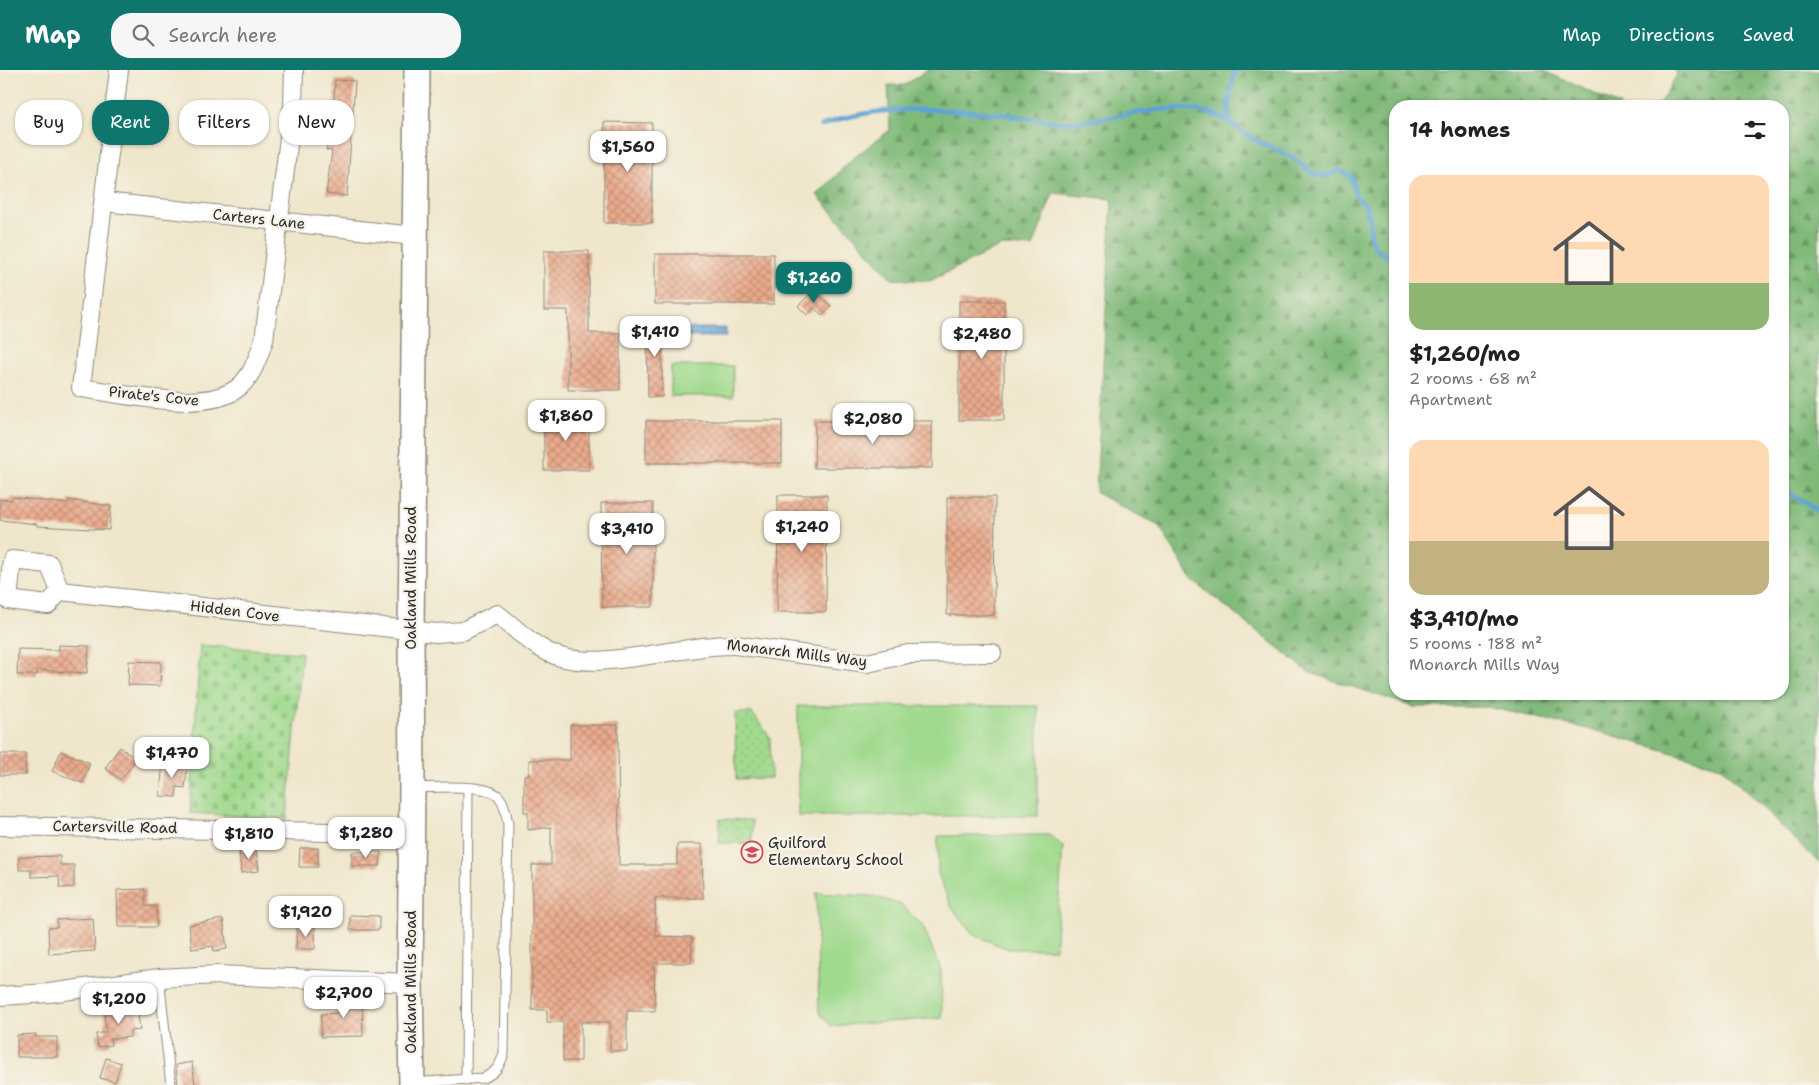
<!DOCTYPE html>
<meta charset="utf-8">
<style>
:root{--surface:#fff;--page:#f6f6f6;--text:#202124;--muted:#757577;--accent:#0f766e}
body{margin:0;font-family:"Shantell Sans",sans-serif;background:var(--page);color:var(--text);height:100vh;display:flex;flex-direction:column;font-size:19px;white-space:nowrap}
*{box-sizing:border-box;margin:0}
p{font-size:16px;color:var(--muted)}
.icon{flex:none;width:28px;height:28px;fill:none;stroke:currentColor;stroke-width:2;stroke-linecap:round;stroke-linejoin:round}
.map{position:relative;flex:1;overflow:hidden}
.details{position:absolute;left:1389px;top:30px;width:400px;height:600px;display:flex;flex-direction:column;background:var(--surface);border-radius:20px;box-shadow:0 1px 4px #0004}
.details>*{flex:none}
.hud{position:absolute;left:15px;top:30px;width:475px;height:45px;display:flex;gap:10px}
.price{position:absolute;translate:-50% -42px;padding:0 11px;border-radius:10px;background:#fff;color:#222;font-size:16px;line-height:32px;filter:drop-shadow(0 1px 2px #0008)}
.price::after{content:'';position:absolute;left:50%;top:30px;width:15px;height:11px;margin-left:-8px;background:inherit;clip-path:polygon(0 0,100% 0,50% 100%)}
.price.current{background:var(--accent);color:#fff}
ul{padding:0;list-style:none}
li{display:grid;align-content:center;gap:10px;height:265px;padding:0 20px}
li span{display:grid;place-items:center;height:155px;border-radius:15px;color:#555}
li>.icon{margin-inline-start:auto}
span .icon{width:90px;height:90px;fill:#fffc;stroke-width:1}
li b{font-size:21px}
h2{display:flex;justify-content:space-between;align-items:center;height:60px;padding:0 20px;font-size:21px}
.tag{padding:0 18px;border-radius:20px;background:var(--surface);box-shadow:0 1px 4px #0004;font-size:18px;line-height:45px}
.tag.current{background:var(--accent);color:#fff}
header{display:flex;align-items:center;gap:30px;box-sizing:border-box;height:70px;padding:0 25px;background:var(--accent);color:#fff}
header strong{font-size:24px}
nav{display:flex;gap:28px;margin-inline-start:auto;font-size:18px}
.search{width:350px;height:45px;background:var(--page);display:flex;align-items:center;gap:12px;box-sizing:border-box;padding:0 18px;border-radius:20px;color:var(--muted);font-size:19px}
.map>svg:first-child{display:block}
</style>
<header>
<strong>Map</strong>
<div class="search"><svg class="icon" aria-label="search" viewBox="0 0 24 24"><circle cx="10" cy="10" r="6"/><path d="M15 15l6 6"/></svg>Search here</div>
<nav><a>Map</a><a>Directions</a><a>Saved</a></nav>
</header>
<div class="map">
<svg width="1819" height="1015" viewBox="0 0 1819 1015">
<defs>
<pattern id="forest-firs" width="22" height="20" patternUnits="userSpaceOnUse" patternTransform="scale(1.25)"><rect width="22" height="20" fill="#80ba79"/><path d="M5 1l3.5 6h-7zM16 11l3.5 6h-7z" fill="#699763"/></pattern>
<pattern id="cemetery-stones" width="16" height="16" patternUnits="userSpaceOnUse" patternTransform="scale(1.25)"><rect width="16" height="16" fill="#a0da8e"/><path d="M2 7V4a2 2 0 0 1 4 0v3zM10 15v-3a2 2 0 0 1 4 0v3z" fill="#8abb7b"/></pattern>
<pattern id="park-dots" width="8" height="8" patternUnits="userSpaceOnUse" patternTransform="scale(1.25)"><rect width="8" height="8" fill="#a0da8e"/><path d="M2 2h.1M6 6h.1" fill="none" stroke="#8abb7b" stroke-width="1.8" stroke-linecap="round"/></pattern>
<pattern id="water-rules" width="6" height="5" patternUnits="userSpaceOnUse" patternTransform="scale(1.25)"><rect width="6" height="5" fill="#5da3d3"/><path d="M0 2.5h6" fill="none" stroke="#4d85ab"/></pattern>
<pattern id="building-cross-hatch" width="8" height="8" patternUnits="userSpaceOnUse" patternTransform="scale(1.25)"><rect width="8" height="8" fill="#ebab8c"/><path d="M0 0l8 8M0 8l8-8" fill="none" stroke="#bf8b73"/></pattern>
</defs>
<rect width="100%" height="100%" fill="#f7f3e8"/>
<filter id="ink" filterUnits="userSpaceOnUse"><feTurbulence type="fractalNoise" baseFrequency=".02" numOctaves="2"/><feDisplacementMap in="SourceGraphic" scale="10" xChannelSelector="R" yChannelSelector="G"/><feConvolveMatrix kernelMatrix="1 2 1 2 8 2 1 2 1" color-interpolation-filters="sRGB"/></filter>
<filter id="wash" filterUnits="userSpaceOnUse"><feTurbulence type="fractalNoise" baseFrequency=".0096" numOctaves="4" result="noise"/><feDisplacementMap in="SourceGraphic" scale="20" xChannelSelector="R" yChannelSelector="G"/><feGaussianBlur stdDeviation="1.12" result="paint"/><feColorMatrix in="noise" values="0 0 0 0 0 0 0 0 0 0 0 0 0 0 0 0 0 1.4 0 .05"/><feComposite in="paint" operator="in"/></filter>
<g filter="url(#wash)">
<rect width="100%" height="100%" fill="#efe6cb"/>
<!-- grass -->
<g fill="#a0da8e" stroke="#66825c">
<rect x="671" y="296" width="62" height="30"/>
<rect x="798" y="636" width="240" height="110"/>
<path d="M1049 765 1063 776 1055 879H1008L974 865 952 838 938 804V766Z"/>
<path d="M816 823 873 826 902 835 923 856 941 900 942 948 831 956 819 942Z"/>
</g>
<!-- forest -->
<path fill="url(#forest-firs)" stroke="#567252" d="M927 0H1542L1621 36H1395V624H1782V36H1658L1677 5 1675 0H1819V793L1721 697 1601 662 1488 637H1414L1310 603 1192 510 1159 456 1096 423 1112 129 1053 123 1033 177 1001 176 930 211 892 209 817 125 853 88 890 60 888 15H905Z"/>
<!-- cemetery -->
<path fill="url(#cemetery-stones)" stroke="#66825c" d="M200 575 302 583 287 749 190 743Z"/>
<!-- park -->
<g fill="url(#park-dots)" stroke="#66825c">
<path d="M735 643H752L770 667 771 708 736 709Z"/>
<path d="M720 749 752 750V773H719Z"/>
</g>
<!-- water -->
<path fill="url(#water-rules)" stroke="#44677f" d="M675 258H726V267H684L678 275 674 274Z"/>
<g fill="none" stroke-linecap="round" stroke-linejoin="round">
<!-- stream -->
<g stroke="#5da3d3" stroke-width="5">
<path d="M1230 52 1228 36 1235 0"/>
<path d="M821 56C877 32 955 39 1015 46 1034 49 1052 53 1071 52 1117 50 1164 31 1210 43 1228 48 1239 61 1255 70 1268 77 1283 82 1296 90 1303 94 1309 102 1317 105 1326 107 1331 104 1339 100L1352 107C1353 112 1353 118 1355 123 1358 129 1365 133 1367 139 1376 166 1360 175 1395 190"/>
<path d="M1782 418 1819 442"/>
</g>
</g>
<g id="blocks">
<!-- building -->
<g fill="url(#building-cross-hatch)">
<path d="M335 10 355 11 347 126 326 124 332 81 326 80 329 50 333 51Z"/>
<path d="M604 52 652 53V153H604Z"/>
<path d="M544 181H589V263H620V320H568V240H544Z"/>
<rect x="655" y="184" width="119" height="50"/>
<path d="M814 220 831 236 822 245 814 238 807 245 798 236Z"/>
<rect x="959" y="231" width="45" height="119"/>
<path d="M647 253H665V271H662V327H648Z"/>
<rect x="544" y="344" width="45" height="56"/>
<rect x="646" y="351" width="136" height="42"/>
<path d="M815 351H932V398H814Z"/>
<path d="M778 425H827L826 542H777Z"/>
<path d="M12 427 68 434 69 430 111 436 109 460 37 456V454L0 450V429L11 430Z"/>
<path d="M947 427H995L994 545H947Z"/>
<path d="M601 433H653V537H602Z"/>
<path d="M59 575 89 576 87 603 37 600V605H17L18 579 59 580Z"/>
<path d="M129 591 161 592 160 616 128 615Z"/>
<path d="M570 655H618L619 795H677V774H702L703 828H655L656 866 692 867 691 893H654L655 941H627V981H610V952H581V991H563V952H547V940H532V795H551V757L528 760V742H524V705H529V690H570Z"/>
<path d="M120 677 136 689 121 710 105 698Z"/>
<path d="M61 681 90 693 82 713 52 701Z"/>
<path d="M0 684H25L26 705H0Z"/>
<path d="M163 690 177 691V697L187 698 185 718 177 717 176 727 160 726Z"/>
<path d="M256 778 259 801 241 803 239 779Z"/>
<path d="M300 778H318V797H299Z"/>
<path d="M352 782H381L380 796H352Z"/>
<path d="M60 786V795H74V817L60 818 59 806 31 807V800H19V787Z"/>
<path d="M145 819V836H156L157 857H118L117 820Z"/>
<path d="M350 845 379 846V860H350Z"/>
<path d="M93 848 95 881 49 884 48 858 57 857V850Z"/>
<path d="M223 849 227 879 214 881 213 876 192 879 189 855Z"/>
<path d="M297 856H315V879H296Z"/>
<path d="M362 926 363 966 321 967V944L337 943V927Z"/>
<path d="M137 936 140 960 130 961V967L110 969 111 975 98 977 96 964 106 962 104 940Z"/>
<path d="M36 964V967H57V987H17V965Z"/>
<path d="M106 988 121 993 115 1012 100 1008Z"/>
<path d="M192 992 195 1015H178L176 995Z"/>
</g>
</g>
</g>
<g filter="url(#ink)">
<use href="#blocks" fill-opacity="0" stroke="#8d887b" stroke-width="1"/>
<g fill="none" stroke-linecap="round" stroke-linejoin="round">
<!-- lane casing -->
<g stroke="#8d887b" stroke-width="11">
<g id="lane">
<path d="M159 908 171 1015"/>
<path d="M466 1010 468 718"/>
<path d="M412 1013 483 1008C496 1003 500 996 504 983L508 754C506 745 506 736 500 728 490 712 432 718 414 718"/>
</g>
</g>
<!-- street casing -->
<g stroke="#8d887b" stroke-width="20">
<g id="street">
<path d="M119 0 81 318C121 323 206 345 239 317 253 305 258 287 264 270L293 35 294 0"/>
<path d="M105 132 414 166"/>
<path d="M60 521 49 494 12 490 8 530 48 535 60 521 436 563 463 561 497 544C513 556 528 572 546 581 592 607 681 573 735 575L867 593 908 584 992 583"/>
<path d="M0 756 330 762 411 760"/>
<path d="M0 926 49 923 159 908 218 905 410 913"/>
</g>
</g>
<!-- secondary casing -->
<g stroke="#8d887b" stroke-width="28">
<path id="secondary" d="M412 1015 410 913 412 718 411 561 417 0"/>
</g>
<!-- lane -->
<use href="#lane" stroke="#fff" stroke-width="9"/>
<!-- street -->
<use href="#street" stroke="#fff" stroke-width="18"/>
<!-- secondary -->
<use href="#secondary" stroke="#fff" stroke-width="25"/>
</g>
</g>
<!-- icons -->
<defs>
<g id="school-ring" transform="scale(1.125)"><circle r="9.5" fill="#f7f3e8" stroke="#d1495b" stroke-width="1.5"/><path d="M0-5L7-2L0 1L-7-2ZM-4 1L0 2.5L4 1V4Q0 6-4 4Z" fill="#d1495b"/></g>
</defs>
<g fill-rule="evenodd">
<use href="#school-ring" x="752" y="782"/>
</g>
<g text-anchor="middle" stroke-width="5" stroke-linejoin="round" paint-order="stroke">
<!-- street labels -->
<g font-size="15" fill="#2b2b2b" stroke="#f7f3e8">
<text transform="translate(259 149) rotate(6)" y="5">Carters Lane</text>
<text transform="translate(154 326) rotate(6)" y="5">Pirate's Cove</text>
<text transform="translate(411 508) rotate(-90)" y="5">Oakland Mills Road</text>
<text transform="translate(235 541) rotate(7)" y="5">Hidden Cove</text>
<text transform="translate(797 583) rotate(7)" y="5">Monarch Mills Way</text>
<text transform="translate(115 757) rotate(1)" y="5">Cartersville Road</text>
<text transform="translate(411 912) rotate(-90)" y="5">Oakland Mills Road</text>
</g>
<!-- poi labels -->
<g font-size="15" fill="#2b2b2b" stroke="#f7f3e8" text-anchor="start">
<text x="768" y="778">Guilford<tspan x="768" dy="17">Elementary School</tspan></text>
</g>
</g>
</svg>
<b class="price" style="left:628px;top:103px">$1,560</b>
<b class="price current" style="left:814px;top:234px">$1,260</b>
<b class="price" style="left:655px;top:288px">$1,410</b>
<b class="price" style="left:982px;top:290px">$2,480</b>
<b class="price" style="left:566px;top:372px">$1,860</b>
<b class="price" style="left:873px;top:375px">$2,080</b>
<b class="price" style="left:802px;top:483px">$1,240</b>
<b class="price" style="left:627px;top:485px">$3,410</b>
<b class="price" style="left:172px;top:709px">$1,470</b>
<b class="price" style="left:366px;top:789px">$1,280</b>
<b class="price" style="left:249px;top:790px">$1,810</b>
<b class="price" style="left:306px;top:868px">$1,920</b>
<b class="price" style="left:344px;top:949px">$2,700</b>
<b class="price" style="left:119px;top:955px">$1,200</b>
<div class="hud">
<a class="tag">Buy</a>
<a class="tag current">Rent</a>
<a class="tag">Filters</a>
<a class="tag">New</a>
</div>
<section class="details">
<h2>14 homes<svg class="icon" aria-label="filters" viewBox="0 0 24 24"><path d="M4 7h16M4 17h16"/><circle cx="9" cy="7" r="2"/><circle cx="15" cy="17" r="2"/></svg></h2>
<ul>
<li><span style="background:linear-gradient(#ffd9b3 70%,#8fb573 0)"><svg class="icon" aria-label="home" viewBox="0 0 24 24"><path d="M3 11l9-7 9 7M6 9v11h12V9"/></svg></span><div><b>$1,260/mo</b><p>2 rooms · 68 m²</p><p>Apartment</p></div></li>
<li><span style="background:linear-gradient(#ffd9b3 65%,#c2b280 0)"><svg class="icon" aria-label="home" viewBox="0 0 24 24"><path d="M3 11l9-7 9 7M6 9v11h12V9"/></svg></span><div><b>$3,410/mo</b><p>5 rooms · 188 m²</p><p>Monarch Mills Way</p></div></li>
</ul>
</section>
</div>
